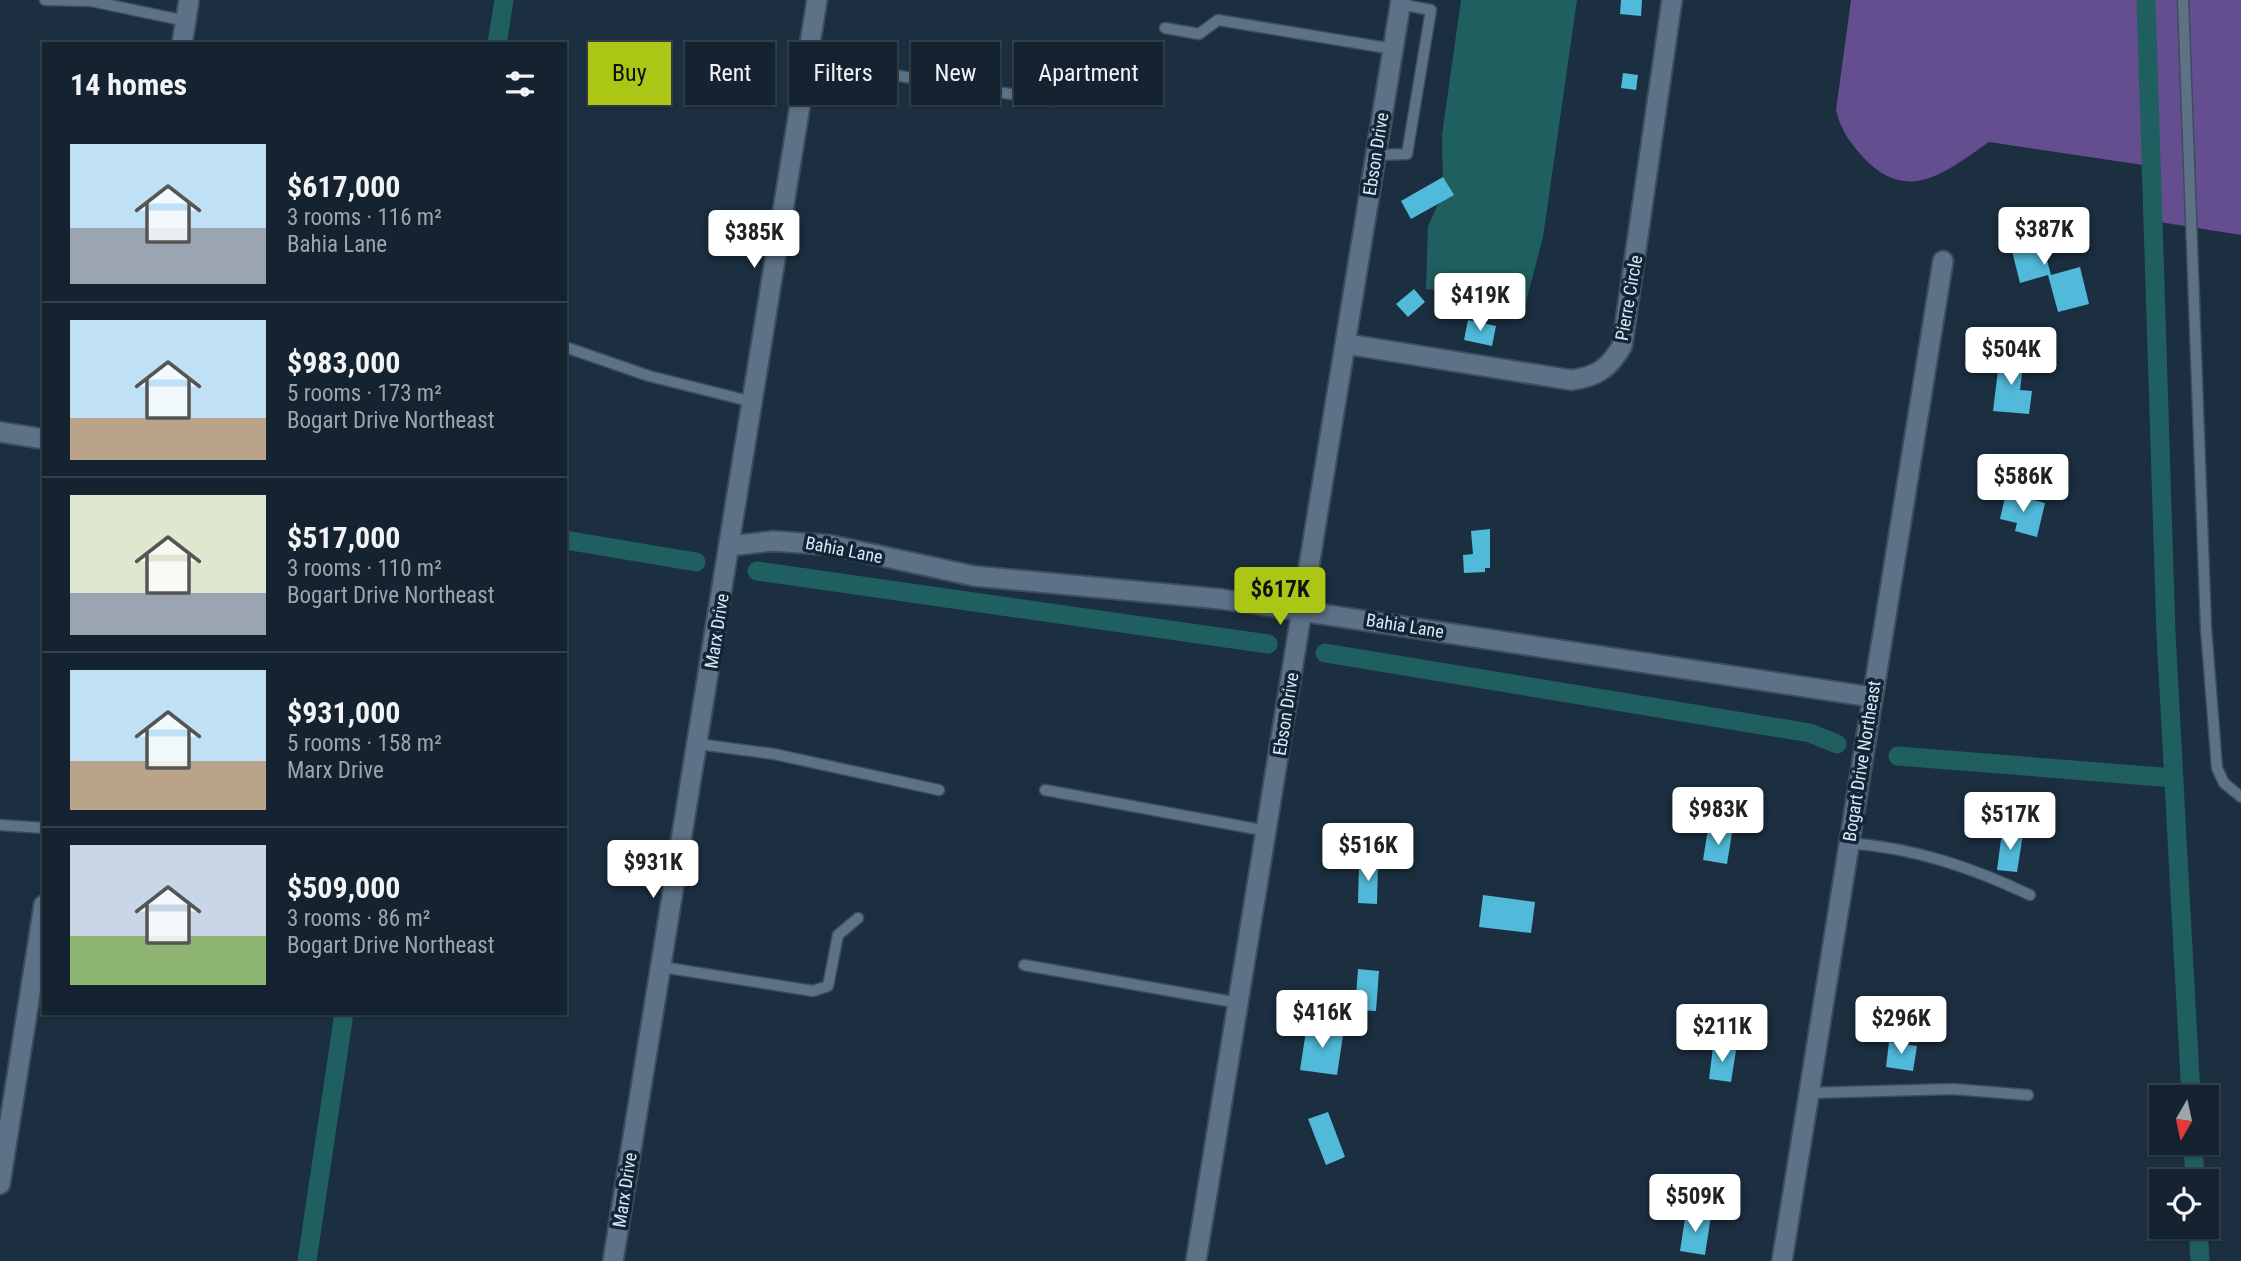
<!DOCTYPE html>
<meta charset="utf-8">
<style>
:root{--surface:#152331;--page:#1e2b39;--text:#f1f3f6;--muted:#9da4ab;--line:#34404d;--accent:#abc614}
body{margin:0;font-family:"Roboto Condensed",sans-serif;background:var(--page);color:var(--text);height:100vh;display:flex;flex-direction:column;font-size:26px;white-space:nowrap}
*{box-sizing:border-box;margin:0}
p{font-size:23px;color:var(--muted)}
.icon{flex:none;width:38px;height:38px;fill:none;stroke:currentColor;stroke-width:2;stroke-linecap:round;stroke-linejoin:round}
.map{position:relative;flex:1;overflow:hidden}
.sheet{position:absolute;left:42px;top:42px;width:525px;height:973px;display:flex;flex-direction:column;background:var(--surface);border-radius:0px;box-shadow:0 2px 5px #0004,0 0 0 2px var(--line)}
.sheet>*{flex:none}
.guide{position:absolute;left:588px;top:42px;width:665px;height:63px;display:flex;gap:14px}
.needle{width:46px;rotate:189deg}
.controls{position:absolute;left:2149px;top:1085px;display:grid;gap:14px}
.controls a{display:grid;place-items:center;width:70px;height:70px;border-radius:0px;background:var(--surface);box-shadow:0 2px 5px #0004,0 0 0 2px var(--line);font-size:35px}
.price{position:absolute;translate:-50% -60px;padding:0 16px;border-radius:7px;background:#fff;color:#222;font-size:23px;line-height:46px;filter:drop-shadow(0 2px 4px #0008)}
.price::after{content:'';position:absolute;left:50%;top:42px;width:21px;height:16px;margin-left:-10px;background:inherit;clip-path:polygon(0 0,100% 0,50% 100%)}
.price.on{background:var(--accent);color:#111}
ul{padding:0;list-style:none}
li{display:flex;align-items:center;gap:21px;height:175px;padding:0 28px}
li+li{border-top:2px solid var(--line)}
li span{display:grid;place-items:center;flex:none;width:196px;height:140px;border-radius:0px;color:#555}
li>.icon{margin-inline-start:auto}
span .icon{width:84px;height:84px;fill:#fffc;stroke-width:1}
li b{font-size:30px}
h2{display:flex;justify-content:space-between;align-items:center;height:84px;padding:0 28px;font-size:30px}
.tag{padding:0 24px;border-radius:0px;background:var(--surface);box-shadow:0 2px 5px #0004,0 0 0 2px var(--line);font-size:24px;line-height:63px}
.tag.on{background:var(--accent);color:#111}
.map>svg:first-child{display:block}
</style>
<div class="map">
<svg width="2241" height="1261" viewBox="0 0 2241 1261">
<rect width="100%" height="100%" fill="#1c2f41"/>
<!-- forest -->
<path fill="#654e90" d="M1851 0H2241V235L2147 220 2143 165 1989 142C1945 172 1908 206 1862 156 1850 143 1840 128 1836 110Z"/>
<!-- water -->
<path fill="#1f5f60" d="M1461 0H1577L1543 237 1526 302 1426 289 1428 226 1443 193 1442 135Z"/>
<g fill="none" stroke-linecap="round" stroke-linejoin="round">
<!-- canal -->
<g stroke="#1f5f60" stroke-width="19">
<path d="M2146 0 2166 634 2191 1097"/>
<path d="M497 44 504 0"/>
<path d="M565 540 696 562"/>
<path d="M757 571 1268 644"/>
<path d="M1325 653 1810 733 1837 744"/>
<path d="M1898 756 2174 778"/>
<path d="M2193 1143 2195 1181"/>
<path d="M2198 1227 2200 1261"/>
<path d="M307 1261 344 1013"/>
</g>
</g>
<!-- building -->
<g fill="#51bada">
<path d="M1621 0H1642L1641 16 1620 14Z"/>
<path d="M1623 73 1638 75 1636 90 1621 88Z"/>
<path d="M1443 177 1454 195 1411 219 1401 201Z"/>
<path d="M2028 218 2034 239 2041 237 2051 275 2080 267 2089 304 2058 312 2048 275 2020 283 2005 223Z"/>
<path d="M1414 289 1425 302 1408 317 1396 304Z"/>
<path d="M1468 320 1496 326 1492 346 1464 340Z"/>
<path d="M2000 354 2024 357 2020 390 2032 391 2029 414 1993 411Z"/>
<path d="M2006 493 2045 503 2037 537 2015 531 2017 523 2000 519Z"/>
<path d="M1490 529V568H1485V572L1464 573 1463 555 1473 554 1471 531Z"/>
<path d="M1708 829 1732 833 1727 864 1703 860Z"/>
<path d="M2002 832 2023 834 2017 872 1997 870Z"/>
<path d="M1359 863H1378L1377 904 1358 903Z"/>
<path d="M1483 895 1535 902 1531 933 1479 927Z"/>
<path d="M1358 969 1379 971 1376 1011 1355 1010Z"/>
<path d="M1307 1024 1344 1029 1337 1075 1300 1070Z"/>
<path d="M1889 1042 1917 1046 1913 1071 1886 1067Z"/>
<path d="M1713 1047 1736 1050 1731 1082 1709 1079Z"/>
<path d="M1328 1112 1345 1157 1326 1165 1308 1119Z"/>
<path d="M1686 1212 1711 1216 1705 1255 1680 1251Z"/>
</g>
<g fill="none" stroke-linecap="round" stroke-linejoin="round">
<!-- service casing -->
<g stroke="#3d4d5c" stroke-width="13">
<g id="service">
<path d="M45 0 91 1 186 21"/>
<path d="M2183 0 2206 628 2217 768 2224 783 2241 797"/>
<path d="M1165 28 1199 34 1218 20 1393 49"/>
<path d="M808 61 1053 101"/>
<path d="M1376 155 1407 154 1431 10 1400 4"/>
<path d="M565 347 649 376 753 402"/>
<path d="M698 744 774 754 939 790"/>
<path d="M1045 790 1267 831"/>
<path d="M0 825 44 828"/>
<path d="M1849 843C1914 848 1971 867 2030 895"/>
<path d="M1024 965 1239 1003"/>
<path d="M662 967 813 991 828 986 838 935 858 918"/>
<path d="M1809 1093 1953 1089 2028 1095"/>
</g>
</g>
<!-- minor casing -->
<g stroke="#3d4d5c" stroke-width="23">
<g id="minor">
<path d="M182 44 189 0"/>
<path d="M1346 344 1571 380C1597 377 1609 368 1622 346L1672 0"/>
<path d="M0 432 44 439"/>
<path d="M730 546 773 541 830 545 974 576 1221 599 1872 697"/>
<path d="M0 1184 44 905"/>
<path d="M613 1261 817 0"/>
<path d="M1196 1261 1401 0"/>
<path d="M1782 1261 1943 261"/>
</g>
</g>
<!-- service -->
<use href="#service" stroke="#5d7287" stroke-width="10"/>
<!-- minor -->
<use href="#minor" stroke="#5d7287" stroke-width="19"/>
</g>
<g text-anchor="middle" stroke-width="7" stroke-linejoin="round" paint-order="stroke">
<!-- street labels -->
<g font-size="18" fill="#dbe7f3" stroke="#122537">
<text transform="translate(1376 154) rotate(-81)" y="6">Ebson Drive</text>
<text transform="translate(1629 298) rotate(-80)" y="6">Pierre Circle</text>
<text transform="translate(844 550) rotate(11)" y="6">Bahia Lane</text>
<text transform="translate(1405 626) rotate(9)" y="6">Bahia Lane</text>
<text transform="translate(717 631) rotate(-81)" y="6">Marx Drive</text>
<text transform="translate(1286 714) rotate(-81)" y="6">Ebson Drive</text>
<text transform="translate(1862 761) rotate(-81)" y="6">Bogart Drive Northeast</text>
<text transform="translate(625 1190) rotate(-81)" y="6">Marx Drive</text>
</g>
</g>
</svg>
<div class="controls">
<a><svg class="needle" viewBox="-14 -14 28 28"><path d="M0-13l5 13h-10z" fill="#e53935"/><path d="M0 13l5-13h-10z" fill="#9da4ab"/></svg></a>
<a><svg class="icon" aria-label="locate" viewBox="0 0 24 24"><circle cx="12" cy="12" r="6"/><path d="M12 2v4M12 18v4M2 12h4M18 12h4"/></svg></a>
</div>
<b class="price" style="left:2044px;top:267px">$387K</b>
<b class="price" style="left:754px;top:270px">$385K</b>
<b class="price" style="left:1480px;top:333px">$419K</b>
<b class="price" style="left:2011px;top:387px">$504K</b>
<b class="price" style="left:2023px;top:514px">$586K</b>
<b class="price on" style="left:1280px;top:627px">$617K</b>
<b class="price" style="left:1718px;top:847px">$983K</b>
<b class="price" style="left:2010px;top:852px">$517K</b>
<b class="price" style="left:1368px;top:883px">$516K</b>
<b class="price" style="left:653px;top:900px">$931K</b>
<b class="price" style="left:1322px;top:1050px">$416K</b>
<b class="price" style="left:1901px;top:1056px">$296K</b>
<b class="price" style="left:1722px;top:1064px">$211K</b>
<b class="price" style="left:1695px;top:1234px">$509K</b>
<div class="guide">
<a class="tag on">Buy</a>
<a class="tag">Rent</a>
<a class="tag">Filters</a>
<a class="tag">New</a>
<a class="tag">Apartment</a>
</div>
<section class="sheet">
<h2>14 homes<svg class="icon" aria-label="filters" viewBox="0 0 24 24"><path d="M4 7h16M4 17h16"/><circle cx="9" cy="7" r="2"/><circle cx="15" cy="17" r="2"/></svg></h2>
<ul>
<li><span style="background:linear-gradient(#bfe0f5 60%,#9aa5b1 0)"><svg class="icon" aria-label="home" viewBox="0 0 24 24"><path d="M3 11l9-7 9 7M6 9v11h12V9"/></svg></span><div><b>$617,000</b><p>3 rooms · 116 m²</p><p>Bahia Lane</p></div></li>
<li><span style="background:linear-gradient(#bfe0f5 70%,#b9a48a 0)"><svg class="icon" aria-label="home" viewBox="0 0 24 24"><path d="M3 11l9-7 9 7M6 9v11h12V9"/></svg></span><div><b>$983,000</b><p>5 rooms · 173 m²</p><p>Bogart Drive Northeast</p></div></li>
<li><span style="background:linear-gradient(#dfe7d0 70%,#9aa5b1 0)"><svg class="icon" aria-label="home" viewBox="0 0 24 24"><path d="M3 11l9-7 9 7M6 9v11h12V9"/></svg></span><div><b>$517,000</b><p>3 rooms · 110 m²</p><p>Bogart Drive Northeast</p></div></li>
<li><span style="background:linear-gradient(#bfe0f5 65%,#b9a48a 0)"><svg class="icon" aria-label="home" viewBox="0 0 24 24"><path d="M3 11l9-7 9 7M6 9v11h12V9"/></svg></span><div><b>$931,000</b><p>5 rooms · 158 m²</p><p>Marx Drive</p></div></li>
<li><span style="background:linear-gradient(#c9d6e8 65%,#8fb573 0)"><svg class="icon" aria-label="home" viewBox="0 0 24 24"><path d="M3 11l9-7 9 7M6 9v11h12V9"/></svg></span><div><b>$509,000</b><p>3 rooms · 86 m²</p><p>Bogart Drive Northeast</p></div></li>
</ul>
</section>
</div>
